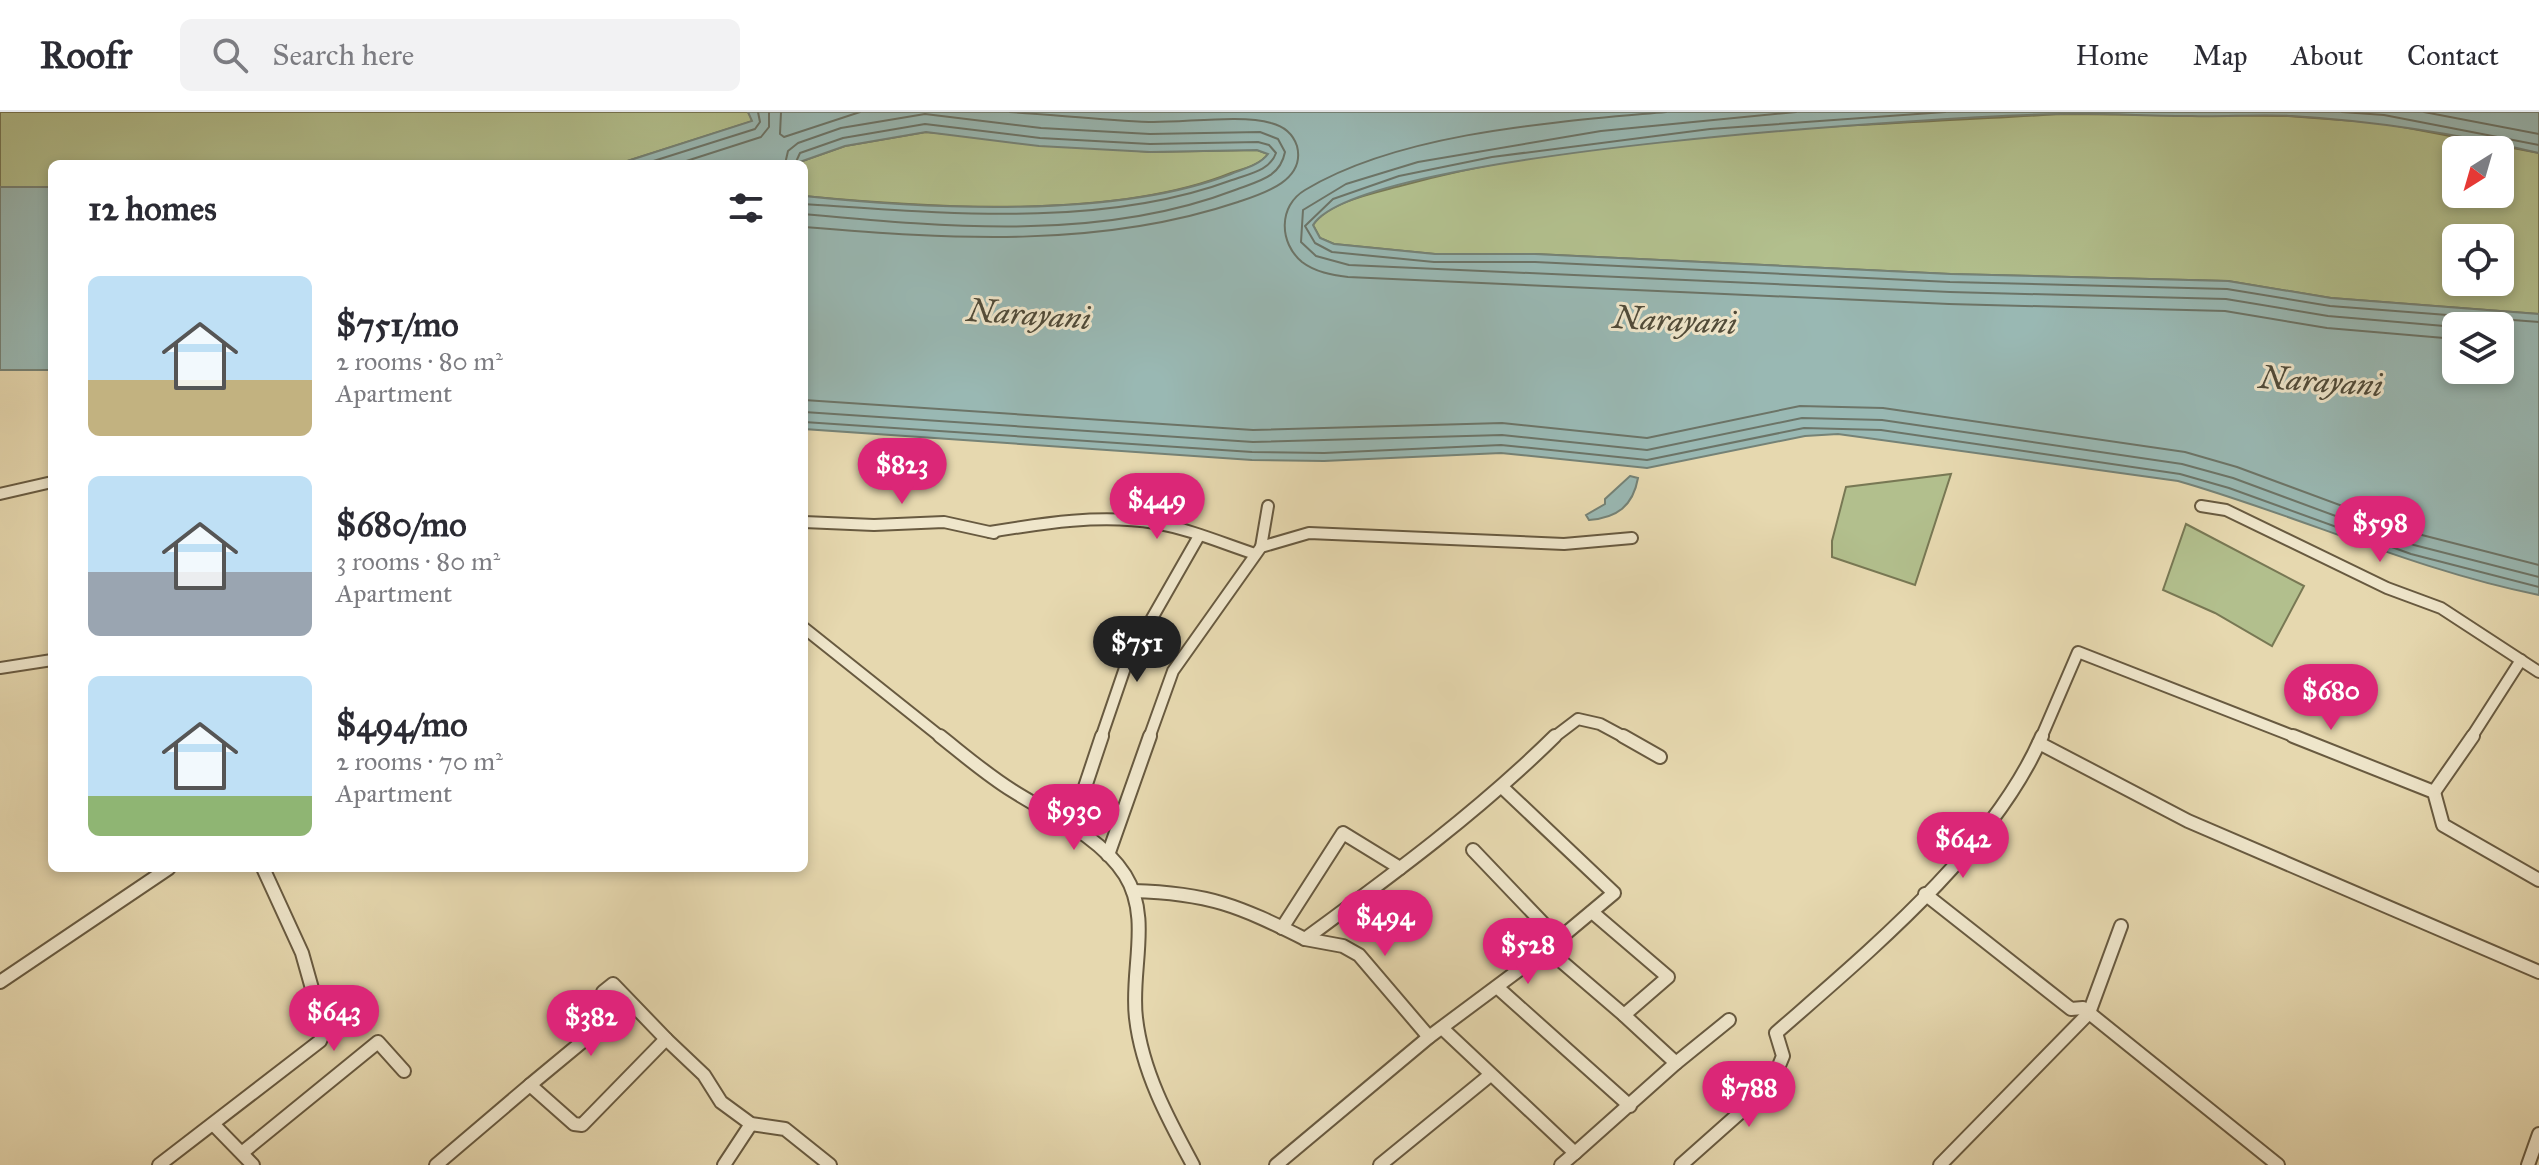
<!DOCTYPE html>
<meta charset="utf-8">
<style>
:root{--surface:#fff;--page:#f2f2f3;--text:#2b2b33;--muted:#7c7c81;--line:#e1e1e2;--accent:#db2777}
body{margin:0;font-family:"IM FELL Great Primer",serif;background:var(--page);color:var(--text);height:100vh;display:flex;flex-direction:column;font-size:30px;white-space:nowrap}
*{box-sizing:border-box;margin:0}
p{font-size:26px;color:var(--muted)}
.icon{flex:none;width:44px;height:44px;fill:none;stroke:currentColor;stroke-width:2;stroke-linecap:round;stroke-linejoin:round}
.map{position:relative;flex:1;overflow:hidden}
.drawer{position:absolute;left:48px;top:48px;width:760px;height:712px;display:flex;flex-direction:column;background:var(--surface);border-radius:12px;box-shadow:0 4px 12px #0003}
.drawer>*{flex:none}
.needle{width:52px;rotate:217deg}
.controls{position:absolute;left:2442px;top:24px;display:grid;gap:16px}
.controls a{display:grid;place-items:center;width:72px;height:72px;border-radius:12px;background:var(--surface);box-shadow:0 4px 12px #0003;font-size:40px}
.price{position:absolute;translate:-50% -68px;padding:0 18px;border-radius:28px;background:var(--accent);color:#fff;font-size:26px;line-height:52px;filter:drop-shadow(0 2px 4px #0008)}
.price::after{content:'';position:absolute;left:50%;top:48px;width:24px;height:18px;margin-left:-12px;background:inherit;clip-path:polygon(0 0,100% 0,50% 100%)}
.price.active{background:#222;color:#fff}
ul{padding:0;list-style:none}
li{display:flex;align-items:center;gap:24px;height:200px;padding:0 40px}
li span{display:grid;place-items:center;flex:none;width:224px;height:160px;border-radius:12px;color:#555}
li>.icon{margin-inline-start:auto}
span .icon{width:96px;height:96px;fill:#fffc;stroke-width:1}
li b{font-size:34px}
h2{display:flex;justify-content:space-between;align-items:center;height:96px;padding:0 40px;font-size:34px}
header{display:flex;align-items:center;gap:48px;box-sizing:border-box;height:112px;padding:0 40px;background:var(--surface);border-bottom:2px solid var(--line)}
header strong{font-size:38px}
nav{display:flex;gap:44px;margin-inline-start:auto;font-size:28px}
.search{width:560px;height:72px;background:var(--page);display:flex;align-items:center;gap:20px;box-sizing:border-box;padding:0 28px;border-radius:12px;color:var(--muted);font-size:30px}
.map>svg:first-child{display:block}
</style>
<header>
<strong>Roofr</strong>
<div class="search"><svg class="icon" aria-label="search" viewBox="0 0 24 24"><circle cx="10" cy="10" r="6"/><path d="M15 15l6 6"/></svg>Search here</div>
<nav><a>Home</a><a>Map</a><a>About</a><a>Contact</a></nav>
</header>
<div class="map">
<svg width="2539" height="1053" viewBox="0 0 2539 1053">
<rect width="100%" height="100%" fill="#e6d8af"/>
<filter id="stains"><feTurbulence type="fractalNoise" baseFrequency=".0025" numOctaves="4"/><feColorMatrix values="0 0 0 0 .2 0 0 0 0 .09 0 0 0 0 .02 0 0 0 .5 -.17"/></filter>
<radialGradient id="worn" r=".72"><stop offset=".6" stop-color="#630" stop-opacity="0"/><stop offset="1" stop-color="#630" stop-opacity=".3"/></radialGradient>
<!-- green -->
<g fill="#b2bf8d" stroke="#787854" stroke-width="2" fill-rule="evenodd">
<path d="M0 0H748L753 9 618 52H52V75H0Z"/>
<path d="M2060 2 2288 4 2382 11 2539 41V202L2331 186 2228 169 1950 162 1535 142H1435L1334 132 1320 126 1313 113C1328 90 1374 81 1400 74 1613 16 1841 16 2060 2ZM2456 38H2500V82H2456ZM2456 126H2500V170H2456Z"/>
<path d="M926 20 1150 40 1257 38 1268 42C1260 53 1243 57 1231 61 1115 108 928 96 804 84V52H794L845 34Z"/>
<path d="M1951 362 1915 473 1832 445V429L1846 375Z"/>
<path d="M2186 412 2304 474 2272 534 2215 501 2163 478Z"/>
</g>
<!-- water -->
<g fill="#99b8b3" stroke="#758276" stroke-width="2" fill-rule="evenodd">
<path d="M748 0H2539V41C2458 22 2375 9 2292 4 2259 2 2225 5 2192 4 2148 4 2104 1 2061 2 1953 4 1360 38 1313 113L1320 126 1334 132 1435 142H1535L1951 162 2228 169 2331 186 2539 202V483C2414 458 2300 404 2178 369L1838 322 1805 324 1647 356 1501 341 1324 349 1252 348 804 317V84C927 97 1116 107 1231 62 1243 57 1260 53 1268 42L1257 38 1150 40 1039 34 926 20 845 34 794 52H618L752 9ZM2456 214H2500V258H2456Z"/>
<rect x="0" y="75" width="52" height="183"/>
<path d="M1630 364 1638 366C1633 394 1617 406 1589 408L1586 403 1605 392V387Z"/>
</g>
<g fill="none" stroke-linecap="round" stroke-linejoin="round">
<!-- shore -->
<g stroke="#6c7467" stroke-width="2">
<path d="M781 0 780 22 784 25 860 0"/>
<path d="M1666 0C1556 10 1401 20 1305 78 1278 94 1279 131 1302 150 1315 160 1332 163 1348 165L1949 192 2225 199 2327 216 2456 227"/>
<path d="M1796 0 1601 19 1418 50 1346 72 1303 98 1301 130 1316 144 1349 153 1950 180 2226 187 2328 204 2456 215"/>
<path d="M1945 0 1710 17 1492 45 1399 64 1333 87 1305 114 1315 131 1332 140 1434 150H1535L1950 170 2227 177 2330 194 2539 210"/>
<path d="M2342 0 2384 3 2539 33"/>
<path d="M2424 0 2539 22"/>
<path d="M644 52 755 17 760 10 758 0"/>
<path d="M677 52 761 25 769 15V0"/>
<path d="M785 52 788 39 798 31 841 16 925 2 1041 16 1150 22 1260 20 1278 27 1285 40C1280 66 1258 69 1235 78 1100 130 945 115 804 102"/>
<path d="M795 52 800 41 843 26 925 12 1040 26 1150 32 1258 30 1269 33 1276 41C1270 59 1248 62 1232 68 1101 117 941 101 804 92"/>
<path d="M804 115C949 127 1098 137 1238 90 1262 82 1306 69 1297 34 1293 22 1283 14 1271 11 1241 2 1183 11 1149 10 1103 8 1056 3 1010 0"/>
<path d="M804 288 1253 318 1502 311 1647 326 1800 294 1883 296 2185 340 2237 355 2418 422 2539 453"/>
<path d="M804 300 1253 330 1502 323 1647 338 1802 306 1882 308 2182 352 2233 366 2414 433 2539 465"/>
<path d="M804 310 1252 340 1324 341 1501 333 1647 348 1804 316 1881 318 2180 362 2229 376 2411 442 2539 475"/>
</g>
<!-- minor-far1 casing -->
<g stroke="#685a40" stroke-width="14">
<g id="minor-far1">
<path d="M0 382 52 370"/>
<path d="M2201 394 2226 398 2387 476 2441 496 2539 560"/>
<path d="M804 410 874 413 944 410 994 421"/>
<path d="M990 420C1044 411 1101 402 1155 411 1189 417 1222 431 1255 442"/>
<path d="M1261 435 1268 394"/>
<path d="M804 516 942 626"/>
<path d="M0 556 52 548"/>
<path d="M1101 626 1127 550 1199 424"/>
<path d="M1149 626 1173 559 1261 435 1309 421 1564 432 1632 426"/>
<path d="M1553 626 1578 607 1600 612 1626 626"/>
<path d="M2041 626 2078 540 2298 626"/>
<path d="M2471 626 2521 548"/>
</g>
</g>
<!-- minor casing -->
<g stroke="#685a40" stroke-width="16">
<g id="minor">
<path d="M940 624C964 643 987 663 1013 679 1051 703 1100 724 1125 763 1152 806 1130 859 1136 906 1142 959 1168 1007 1193 1053"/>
<path d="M1623 624 1660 645"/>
<path d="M2293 624 2434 680 2443 713 2539 768"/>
<path d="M2039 631 2188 709 2539 860"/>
<path d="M2434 680 2473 624"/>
<path d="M1071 717 1102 624"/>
<path d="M1473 738 1559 828"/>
<path d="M1108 743 1150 624"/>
<path d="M1133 779C1209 781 1239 794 1305 827 1392 763 1478 700 1555 624"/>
<path d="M1925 782 2071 897 2083 896 2278 1053"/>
<path d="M1282 816 1343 721 1400 756"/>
<path d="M1305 827 1343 834 1359 843 1429 925"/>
<path d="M1547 837 1624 903"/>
<path d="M0 870 169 756"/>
<path d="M1497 875 1630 994"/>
<path d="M603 880 613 872 666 927"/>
<path d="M1442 916 1575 1041 1676 951 1624 903 1668 865 1592 800"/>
<path d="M1676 951 1729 908"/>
<path d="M530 973 629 891"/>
<path d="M213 1012 253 1053"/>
<path d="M243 1040 378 930 404 959"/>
<path d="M159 1053 320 929 324 919 302 841 263 756"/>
<path d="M436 1053 530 973 574 1012 582 1013 666 927 704 963 721 990 751 1012 785 1017 830 1053"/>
<path d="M724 1053 751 1012"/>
<path d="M1276 1053 1429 925 1547 837 1614 781 1503 676"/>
<path d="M1380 1053 1489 964"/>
<path d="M1561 1053 1575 1041"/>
<path d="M1681 1053 1771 973 1783 944 1776 921C1867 841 1993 738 2042 624"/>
<path d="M1940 1053 2089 901 2121 814"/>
<path d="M2528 1053 2539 1022"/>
</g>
</g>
<!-- minor-far1 -->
<use href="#minor-far1" stroke="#efe6cb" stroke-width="10"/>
<!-- minor -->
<use href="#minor" stroke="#efe6cb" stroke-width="12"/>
</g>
<g text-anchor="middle" stroke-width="6" stroke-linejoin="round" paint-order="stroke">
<!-- water labels -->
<g font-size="32" font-style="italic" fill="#504b39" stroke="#efe6cb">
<text transform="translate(1029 202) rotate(4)" y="11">Narayani</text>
<text transform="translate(1675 208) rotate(3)" y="11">Narayani</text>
<text transform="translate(2321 269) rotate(4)" y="11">Narayani</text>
</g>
</g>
<rect width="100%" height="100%" filter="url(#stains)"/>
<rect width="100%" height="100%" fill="url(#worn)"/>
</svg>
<div class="controls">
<a><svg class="needle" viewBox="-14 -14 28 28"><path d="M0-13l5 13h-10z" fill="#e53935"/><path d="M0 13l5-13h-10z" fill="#7c7c81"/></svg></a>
<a><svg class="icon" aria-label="locate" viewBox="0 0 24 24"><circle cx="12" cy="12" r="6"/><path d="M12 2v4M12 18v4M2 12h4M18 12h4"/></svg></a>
<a><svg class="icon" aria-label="layers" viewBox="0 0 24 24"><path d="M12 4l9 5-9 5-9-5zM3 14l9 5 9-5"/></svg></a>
</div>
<b class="price" style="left:902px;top:394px">$823</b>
<b class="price" style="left:1157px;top:429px">$449</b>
<b class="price" style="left:2380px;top:452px">$598</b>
<b class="price active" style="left:1137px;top:572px">$751</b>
<b class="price" style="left:2331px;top:620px">$680</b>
<b class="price" style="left:1074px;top:740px">$930</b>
<b class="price" style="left:1963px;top:768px">$642</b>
<b class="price" style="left:1385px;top:846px">$494</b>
<b class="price" style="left:1528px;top:874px">$528</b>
<b class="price" style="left:334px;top:941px">$643</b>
<b class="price" style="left:591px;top:946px">$382</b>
<b class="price" style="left:1749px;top:1017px">$788</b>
<section class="drawer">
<h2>12 homes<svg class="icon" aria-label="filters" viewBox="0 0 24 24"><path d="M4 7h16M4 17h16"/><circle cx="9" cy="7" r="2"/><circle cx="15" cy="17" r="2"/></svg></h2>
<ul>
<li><span style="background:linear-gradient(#bfe0f5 65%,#c2b280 0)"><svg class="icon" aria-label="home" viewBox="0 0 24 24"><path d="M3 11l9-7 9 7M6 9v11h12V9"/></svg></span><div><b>$751/mo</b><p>2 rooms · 80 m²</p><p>Apartment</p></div></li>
<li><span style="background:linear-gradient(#bfe0f5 60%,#9aa5b1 0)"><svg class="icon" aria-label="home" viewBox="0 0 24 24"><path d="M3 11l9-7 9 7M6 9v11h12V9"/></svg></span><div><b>$680/mo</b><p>3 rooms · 80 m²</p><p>Apartment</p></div></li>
<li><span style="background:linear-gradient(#bfe0f5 75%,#8fb573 0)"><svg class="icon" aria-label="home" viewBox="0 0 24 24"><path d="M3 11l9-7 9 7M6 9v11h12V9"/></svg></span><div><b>$494/mo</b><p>2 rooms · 70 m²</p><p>Apartment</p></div></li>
</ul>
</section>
</div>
